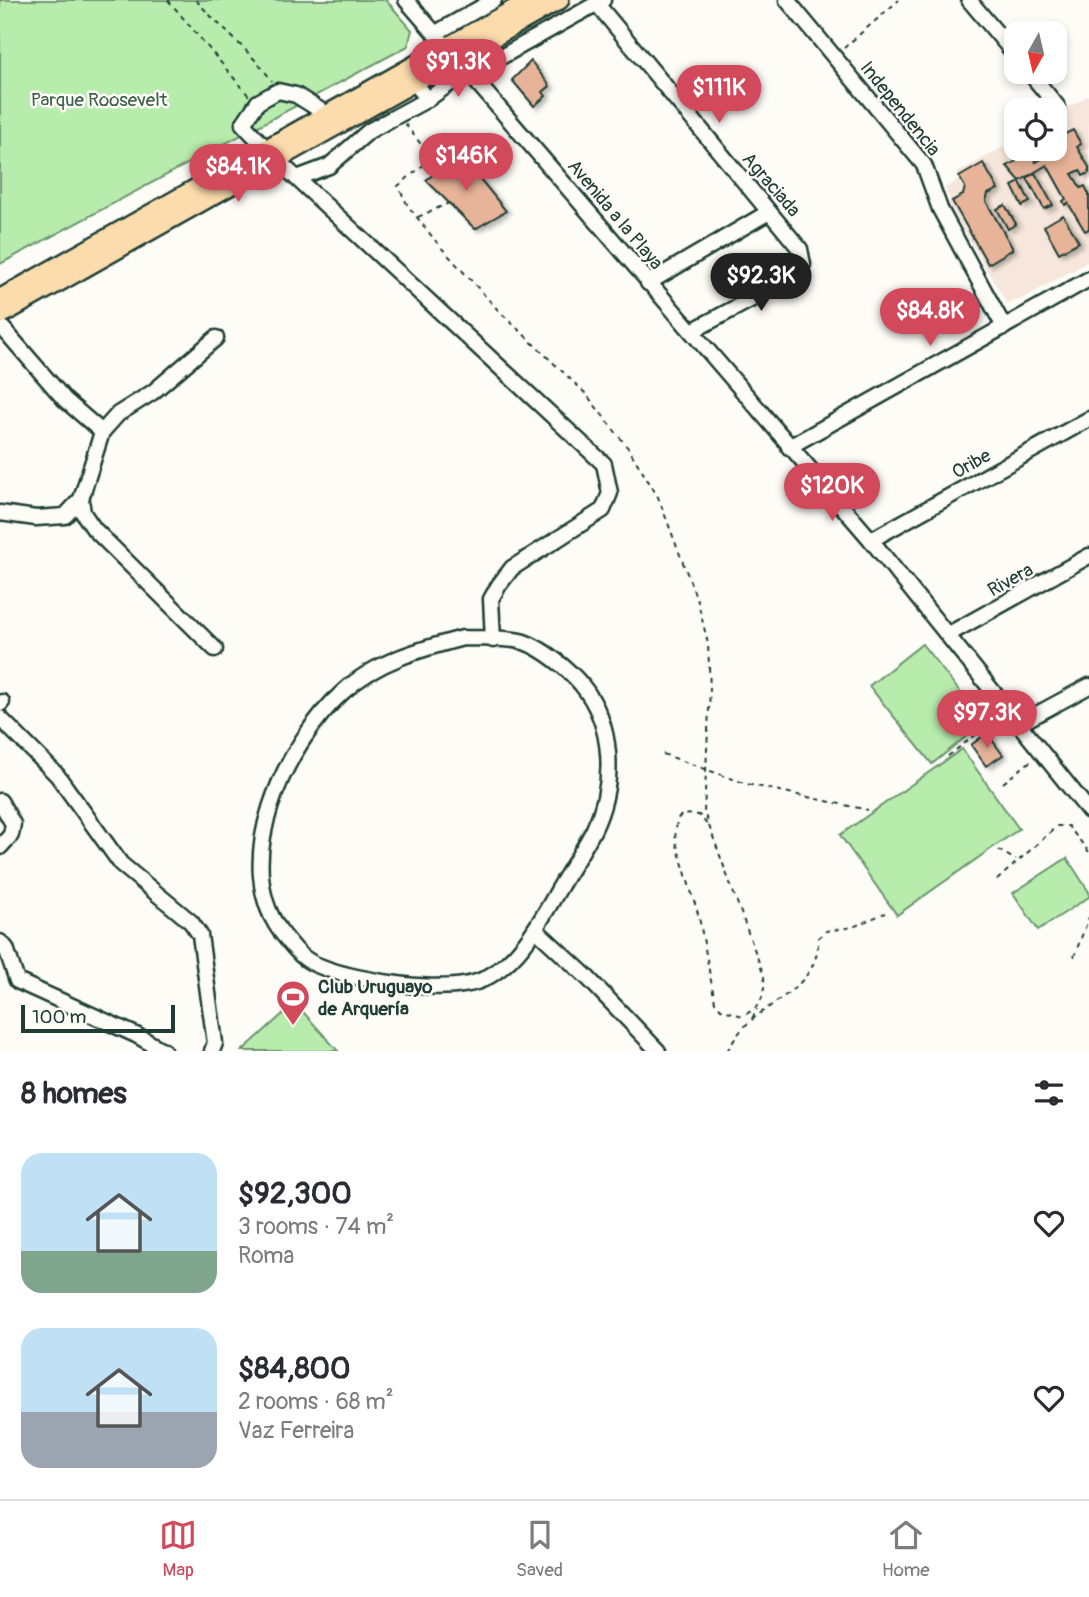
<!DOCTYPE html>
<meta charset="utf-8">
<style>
:root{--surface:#fff;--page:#f7f7f7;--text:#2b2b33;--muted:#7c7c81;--line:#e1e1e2;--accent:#d1495b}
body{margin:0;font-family:Pangolin,sans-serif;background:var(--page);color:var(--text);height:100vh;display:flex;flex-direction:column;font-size:26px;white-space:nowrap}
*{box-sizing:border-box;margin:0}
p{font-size:23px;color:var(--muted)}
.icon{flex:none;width:38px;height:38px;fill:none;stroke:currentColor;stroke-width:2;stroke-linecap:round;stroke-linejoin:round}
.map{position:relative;height:1051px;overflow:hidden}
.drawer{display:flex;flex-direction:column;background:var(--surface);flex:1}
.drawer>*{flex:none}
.needle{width:46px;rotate:188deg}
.tools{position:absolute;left:1004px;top:21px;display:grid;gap:14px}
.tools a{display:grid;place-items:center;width:63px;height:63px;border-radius:14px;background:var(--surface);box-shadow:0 4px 10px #0003;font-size:35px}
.scale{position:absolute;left:21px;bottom:18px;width:154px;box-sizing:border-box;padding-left:7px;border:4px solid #1f3d34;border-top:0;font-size:19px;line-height:24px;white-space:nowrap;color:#1f3d34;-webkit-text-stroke:5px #fdfcf7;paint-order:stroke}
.price{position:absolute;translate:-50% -60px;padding:0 16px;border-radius:24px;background:var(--accent);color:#fff;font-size:23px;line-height:46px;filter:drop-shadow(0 2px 4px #0008)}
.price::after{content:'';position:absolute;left:50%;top:42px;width:21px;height:16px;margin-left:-10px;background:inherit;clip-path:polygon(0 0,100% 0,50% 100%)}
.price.on{background:#222;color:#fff}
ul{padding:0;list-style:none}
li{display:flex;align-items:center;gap:21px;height:175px;padding:0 21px}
li span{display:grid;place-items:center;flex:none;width:196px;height:140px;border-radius:21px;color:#555}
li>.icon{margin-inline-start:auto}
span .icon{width:84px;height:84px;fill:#fffc;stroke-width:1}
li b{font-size:30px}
h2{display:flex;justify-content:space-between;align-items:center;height:84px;padding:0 21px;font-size:30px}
.menu{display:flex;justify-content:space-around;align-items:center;height:98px;border-top:2px solid var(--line);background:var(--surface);font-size:19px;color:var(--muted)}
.menu a{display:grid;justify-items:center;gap:4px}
.menu .on{color:var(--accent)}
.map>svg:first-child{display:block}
</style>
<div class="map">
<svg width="1089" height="1051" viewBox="0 0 1089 1051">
<defs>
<filter id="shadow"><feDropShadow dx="4" dy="2.5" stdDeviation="2" flood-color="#0004"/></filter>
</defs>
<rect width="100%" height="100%" fill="#fdfcf7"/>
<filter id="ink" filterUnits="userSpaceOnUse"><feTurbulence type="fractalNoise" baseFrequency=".0143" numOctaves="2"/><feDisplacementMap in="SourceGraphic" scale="14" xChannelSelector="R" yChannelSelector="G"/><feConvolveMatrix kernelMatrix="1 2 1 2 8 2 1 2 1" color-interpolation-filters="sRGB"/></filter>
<g filter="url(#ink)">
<!-- built -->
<path fill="#f6e6db" d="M1089 95V261L1022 299 1007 304 948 203 950 199 945 188 960 179 957 173 1017 139V149H1055V115Z"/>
<!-- green -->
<g fill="#b8ecad" stroke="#6c9470" stroke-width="2">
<path d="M0 0H386L412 30 408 46 0 264Z"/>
<path d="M922 644 984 722 932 764 869 686Z"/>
<path d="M962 749 1019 829 897 915 840 835Z"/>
<path d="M1067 858 1089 892V897L1038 930 1013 893Z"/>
<path d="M295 1003 338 1051H242Z"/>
</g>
<!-- building -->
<g fill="#e7b499" stroke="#1f3d34" stroke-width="2" filter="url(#shadow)">
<path d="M531 61 550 86 543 92 546 96 534 106 512 80Z"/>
<path d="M1073 130 1081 144 1077 147 1089 167V173L1083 176 1080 170 1072 174 1081 188 1085 186 1089 194V229L1085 231 1068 203 1065 205 1063 201 1066 199 1047 165 1020 181 1007 166 1031 153 1036 162 1048 155 1045 149H1055V139Z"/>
<path d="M460 154 506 211 475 229 426 180Z"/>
<path d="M983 163 998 189 988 194 986 201 1013 249 988 264 952 201 963 195 965 187 959 177Z"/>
<path d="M1035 173 1053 205 1044 209 1027 178Z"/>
<path d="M1020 182 1030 202 1022 206 1012 186Z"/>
<path d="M1005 205 1016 224 1008 229 997 209Z"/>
<path d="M1063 215 1079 242 1059 253 1044 226Z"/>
<path d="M987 733 1003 755 986 766 971 745Z"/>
</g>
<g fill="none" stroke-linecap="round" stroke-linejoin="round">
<!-- minor casing -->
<g stroke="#1f3d34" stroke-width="19">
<g id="minor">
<path d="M406 0 871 540 1089 811"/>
<path d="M787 0 924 165 940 209 1004 327"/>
<path d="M969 0 1017 57"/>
<path d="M597 4 800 249 803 264 793 277 692 331"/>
<path d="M436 33 494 0"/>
<path d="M1029 72 1057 106"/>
<path d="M428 99 468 71 483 67 603 0"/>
<path d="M328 115 296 95 278 91 258 102 243 124 277 160 604 464 610 493 603 510 512 568 499 585 491 599 493 640"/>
<path d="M297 178 329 166 369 131 428 99 414 82"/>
<path d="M648 283 769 212"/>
<path d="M0 325 65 400 102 432"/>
<path d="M789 447 1089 279"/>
<path d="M81 499 83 513 94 529 215 649"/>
<path d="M0 513 36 518 65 516 81 499 102 432 118 414 153 392 216 338"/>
<path d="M871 540 1089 419"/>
<path d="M949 634 1089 556"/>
<path d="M463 638C481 639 506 637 524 642 544 649 568 669 581 684 614 724 616 783 594 829 584 849 571 868 560 887 541 920 520 961 484 979 450 996 357 981 322 967 304 961 297 952 285 937 226 867 285 743 344 691 377 661 421 649 463 638Z"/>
<path d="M0 704 2 702"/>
<path d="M0 718 57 775 121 864 191 922 200 935 215 1043 212 1051"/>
<path d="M1017 725 1089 686"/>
<path d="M0 801 13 824 11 835 0 847"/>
<path d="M535 929 587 977 658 1051"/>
<path d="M0 942 6 948 17 981 136 1035 164 1051"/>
</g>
</g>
<!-- major casing -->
<g stroke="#1f3d34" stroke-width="23">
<g id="major">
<path d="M0 299 531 0"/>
<path d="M0 315 559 0"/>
</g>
</g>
<!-- path -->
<g stroke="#1f3d34" stroke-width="2" stroke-dasharray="5 5" stroke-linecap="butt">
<path d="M168 0 249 96"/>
<path d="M196 0C220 28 251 51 272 81"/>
<path d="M844 48 899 0"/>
<path d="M405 124 435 162"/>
<path d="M432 158 398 186 408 206 438 244 498 310 586 394 628 448 658 497 698 602 708 644 710 689 704 812 764 976C765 996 762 1007 742 1016L721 1009 715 1002 699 917 675 839 677 819 683 814 699 815 709 827"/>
<path d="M418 217 449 203"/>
<path d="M663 754 747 784 868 810"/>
<path d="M948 756 987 726 994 712"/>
<path d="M1003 783 1032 760"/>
<path d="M998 850 1016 860"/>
<path d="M997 880 1057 826H1068L1089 852"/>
<path d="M1074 957 1089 917"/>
<path d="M752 1019 757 1009"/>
<path d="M727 1051C733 1042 739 1031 747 1024 774 999 820 984 818 938L826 931 853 927 885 913"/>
</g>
<!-- minor -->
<use href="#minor" stroke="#fdfcf7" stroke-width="14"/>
<!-- major -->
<use href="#major" stroke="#fcdcac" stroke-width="18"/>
</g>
</g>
<!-- icons -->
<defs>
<g id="stadium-pin" transform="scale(1.75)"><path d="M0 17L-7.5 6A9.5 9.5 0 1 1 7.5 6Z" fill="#d1495b" stroke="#fdfcf7"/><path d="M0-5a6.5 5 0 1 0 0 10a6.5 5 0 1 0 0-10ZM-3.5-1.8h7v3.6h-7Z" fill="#fff"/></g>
</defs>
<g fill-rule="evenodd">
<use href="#stadium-pin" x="293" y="997"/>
</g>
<g text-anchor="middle" stroke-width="5" stroke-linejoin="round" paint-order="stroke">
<!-- park labels -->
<g font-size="19" fill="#3e604c" stroke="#fdfcf7">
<text x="99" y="106">Parque Roosevelt</text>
</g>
<!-- street labels -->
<g font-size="19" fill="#1f3d34" stroke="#fdfcf7">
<text transform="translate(901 108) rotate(51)" y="7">Independencia</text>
<text transform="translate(772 184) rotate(49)" y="7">Agraciada</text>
<text transform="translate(616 214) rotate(50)" y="7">Avenida a la Playa</text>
<text transform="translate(971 463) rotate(-29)" y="7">Oribe</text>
<text transform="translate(1010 579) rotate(-29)" y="7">Rivera</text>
</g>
<!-- poi labels -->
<g font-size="19" font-weight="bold" fill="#1f3d34" stroke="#fdfcf7" text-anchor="start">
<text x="318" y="993">Club Uruguayo<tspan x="318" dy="22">de Arquería</tspan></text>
</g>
</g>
</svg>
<div class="tools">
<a><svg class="needle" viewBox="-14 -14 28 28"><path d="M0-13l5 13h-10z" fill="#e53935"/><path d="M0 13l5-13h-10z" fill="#7c7c81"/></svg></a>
<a><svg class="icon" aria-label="locate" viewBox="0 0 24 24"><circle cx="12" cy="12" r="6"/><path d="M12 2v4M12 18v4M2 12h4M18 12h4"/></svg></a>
</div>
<div class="scale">100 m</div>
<b class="price" style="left:458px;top:99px">$91.3K</b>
<b class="price" style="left:719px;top:125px">$111K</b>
<b class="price" style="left:466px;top:193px">$146K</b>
<b class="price" style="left:238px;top:204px">$84.1K</b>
<b class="price on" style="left:761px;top:313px">$92.3K</b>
<b class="price" style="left:930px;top:348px">$84.8K</b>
<b class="price" style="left:832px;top:523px">$120K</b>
<b class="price" style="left:987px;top:750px">$97.3K</b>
</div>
<section class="drawer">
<h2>8 homes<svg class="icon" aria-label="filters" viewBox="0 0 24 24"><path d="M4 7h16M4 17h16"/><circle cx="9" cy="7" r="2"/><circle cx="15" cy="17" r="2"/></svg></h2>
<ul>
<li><span style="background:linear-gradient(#bfe0f5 70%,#7fa58c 0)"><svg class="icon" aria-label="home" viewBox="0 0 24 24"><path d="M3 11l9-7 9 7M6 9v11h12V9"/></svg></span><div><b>$92,300</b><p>3 rooms · 74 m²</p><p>Roma</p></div><svg class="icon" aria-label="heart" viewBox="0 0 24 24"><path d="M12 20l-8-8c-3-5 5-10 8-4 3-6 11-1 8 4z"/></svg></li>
<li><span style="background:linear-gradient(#bfe0f5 60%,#9aa5b1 0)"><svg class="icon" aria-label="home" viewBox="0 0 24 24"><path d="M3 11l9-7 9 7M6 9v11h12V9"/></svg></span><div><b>$84,800</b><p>2 rooms · 68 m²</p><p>Vaz Ferreira</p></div><svg class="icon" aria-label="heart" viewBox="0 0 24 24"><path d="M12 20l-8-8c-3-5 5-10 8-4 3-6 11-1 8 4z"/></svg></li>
</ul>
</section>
<nav class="menu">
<a class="on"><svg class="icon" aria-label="map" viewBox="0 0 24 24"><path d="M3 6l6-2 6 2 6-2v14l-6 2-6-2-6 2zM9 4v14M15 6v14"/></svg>Map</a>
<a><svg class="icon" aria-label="saved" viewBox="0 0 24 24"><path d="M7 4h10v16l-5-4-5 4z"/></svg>Saved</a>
<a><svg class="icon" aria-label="home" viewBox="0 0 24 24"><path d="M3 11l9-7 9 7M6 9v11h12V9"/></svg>Home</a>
</nav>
